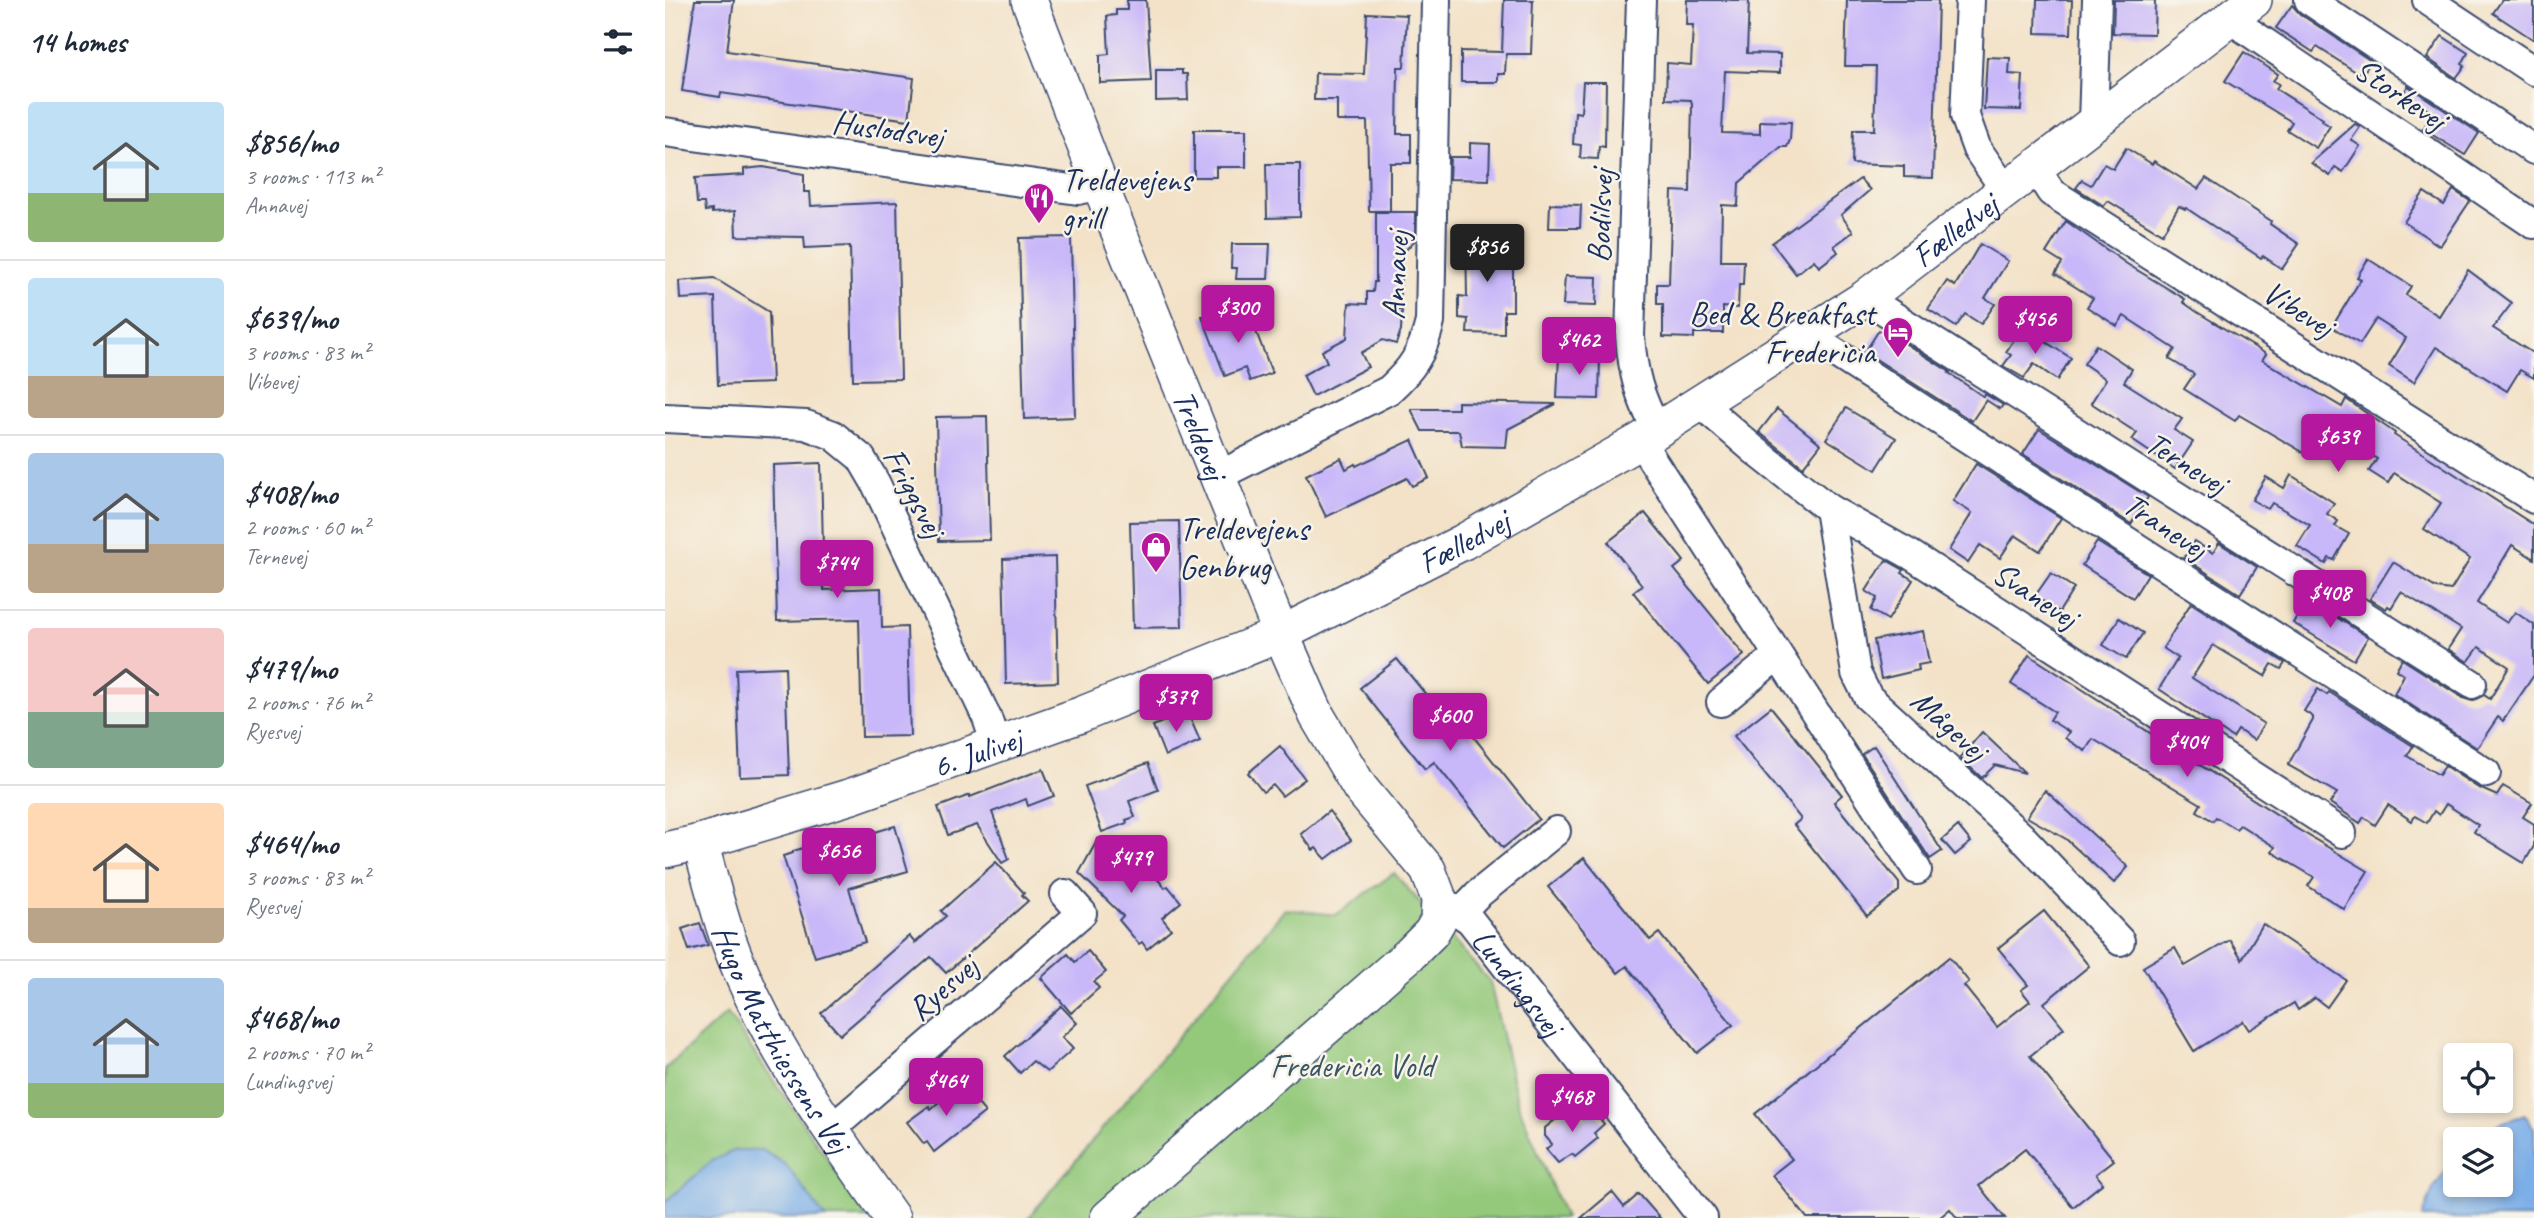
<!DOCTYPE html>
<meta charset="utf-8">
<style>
:root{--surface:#fff;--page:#f6f6f7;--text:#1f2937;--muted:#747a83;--line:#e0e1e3;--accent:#b5179e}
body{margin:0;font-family:Caveat,sans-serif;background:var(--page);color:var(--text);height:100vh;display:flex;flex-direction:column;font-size:26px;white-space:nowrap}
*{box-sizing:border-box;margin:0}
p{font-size:23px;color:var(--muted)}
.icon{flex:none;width:38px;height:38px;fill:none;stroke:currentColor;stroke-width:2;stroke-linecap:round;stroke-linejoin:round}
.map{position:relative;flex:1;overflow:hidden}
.side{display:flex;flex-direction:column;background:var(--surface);width:665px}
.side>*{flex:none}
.buttons{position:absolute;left:1778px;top:1043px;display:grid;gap:14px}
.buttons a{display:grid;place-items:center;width:70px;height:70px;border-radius:7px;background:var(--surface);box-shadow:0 4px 10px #0003;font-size:35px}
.price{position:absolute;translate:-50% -60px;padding:0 16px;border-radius:7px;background:var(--accent);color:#fff;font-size:23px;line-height:46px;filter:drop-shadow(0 2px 4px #0008)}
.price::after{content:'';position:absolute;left:50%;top:42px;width:21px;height:16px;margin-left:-10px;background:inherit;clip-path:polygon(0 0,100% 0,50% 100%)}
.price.current{background:#222;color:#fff}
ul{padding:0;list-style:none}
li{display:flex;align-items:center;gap:21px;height:175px;padding:0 28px}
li+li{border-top:2px solid var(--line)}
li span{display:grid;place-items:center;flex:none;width:196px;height:140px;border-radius:7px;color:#555}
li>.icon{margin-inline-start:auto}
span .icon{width:84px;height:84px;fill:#fffc;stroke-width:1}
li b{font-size:30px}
h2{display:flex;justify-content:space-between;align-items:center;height:84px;padding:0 28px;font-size:30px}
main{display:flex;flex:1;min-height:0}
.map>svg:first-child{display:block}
</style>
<main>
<section class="side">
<h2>14 homes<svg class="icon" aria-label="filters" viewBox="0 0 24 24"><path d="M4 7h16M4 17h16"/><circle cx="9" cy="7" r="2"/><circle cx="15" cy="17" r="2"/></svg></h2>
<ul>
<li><span style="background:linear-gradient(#bfe0f5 65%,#8fb573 0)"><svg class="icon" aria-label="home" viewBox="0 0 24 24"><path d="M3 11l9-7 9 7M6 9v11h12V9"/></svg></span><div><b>$856/mo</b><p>3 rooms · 113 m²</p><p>Annavej</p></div></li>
<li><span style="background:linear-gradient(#bfe0f5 70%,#b9a48a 0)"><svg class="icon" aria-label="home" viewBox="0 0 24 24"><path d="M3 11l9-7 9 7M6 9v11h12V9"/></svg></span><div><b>$639/mo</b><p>3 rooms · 83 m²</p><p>Vibevej</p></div></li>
<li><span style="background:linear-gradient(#a9c7e8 65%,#b9a48a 0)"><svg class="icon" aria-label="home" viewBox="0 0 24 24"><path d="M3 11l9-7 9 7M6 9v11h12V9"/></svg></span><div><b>$408/mo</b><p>2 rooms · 60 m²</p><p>Ternevej</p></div></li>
<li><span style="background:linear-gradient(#f6c9c9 60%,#7fa58c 0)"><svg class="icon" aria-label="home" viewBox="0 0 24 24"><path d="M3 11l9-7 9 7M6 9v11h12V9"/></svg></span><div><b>$479/mo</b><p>2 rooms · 76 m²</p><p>Ryesvej</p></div></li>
<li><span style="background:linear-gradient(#ffd9b3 75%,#b9a48a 0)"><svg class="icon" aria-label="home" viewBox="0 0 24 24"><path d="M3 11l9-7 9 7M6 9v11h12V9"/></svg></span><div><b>$464/mo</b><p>3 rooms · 83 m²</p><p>Ryesvej</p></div></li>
<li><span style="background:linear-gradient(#a9c7e8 75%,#8fb573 0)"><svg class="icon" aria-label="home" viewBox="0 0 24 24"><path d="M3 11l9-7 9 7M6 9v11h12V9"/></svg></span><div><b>$468/mo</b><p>2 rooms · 70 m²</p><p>Lundingsvej</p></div></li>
</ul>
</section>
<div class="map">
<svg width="1869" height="1218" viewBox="0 0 1869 1218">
<rect width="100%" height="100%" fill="#f7f3e8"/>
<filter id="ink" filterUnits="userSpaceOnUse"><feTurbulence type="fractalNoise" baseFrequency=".0143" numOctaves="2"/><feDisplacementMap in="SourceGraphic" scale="14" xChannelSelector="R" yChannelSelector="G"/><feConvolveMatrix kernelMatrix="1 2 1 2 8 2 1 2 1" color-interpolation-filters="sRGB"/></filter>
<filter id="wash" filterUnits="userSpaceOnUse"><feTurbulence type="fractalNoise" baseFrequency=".00686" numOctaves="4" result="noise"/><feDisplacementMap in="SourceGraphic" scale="28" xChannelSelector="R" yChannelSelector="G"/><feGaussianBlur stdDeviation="1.57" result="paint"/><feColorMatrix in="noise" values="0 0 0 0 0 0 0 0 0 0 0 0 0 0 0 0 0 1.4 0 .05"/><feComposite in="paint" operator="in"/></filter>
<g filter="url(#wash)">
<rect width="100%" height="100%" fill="#f3e2c8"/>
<!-- green -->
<g fill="#94c97b" stroke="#587c6c" stroke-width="2">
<path d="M729 873 825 982 853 1104 900 1218H363L620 909 671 915Z"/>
<path d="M62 1013 203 1218H0V1069Z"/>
</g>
<!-- water -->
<g fill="#7cafe8" stroke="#4c6fa3" stroke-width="2">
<path d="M1860 1115 1869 1128V1218H1757L1768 1189 1790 1158V1185H1836V1139H1810L1835 1123Z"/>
<path d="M71 1150H97L121 1165 160 1218H0V1202L48 1160Z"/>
</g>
<g id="blocks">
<!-- building -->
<g fill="#c8b7f9">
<path d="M30 0H69L62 51 249 78 244 120 56 93 55 97 17 91Z"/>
<path d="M462 0H481L486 81 435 83V55L444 54 442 16 451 15V10H462Z"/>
<path d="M839 0H868L866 54H841L840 74H833V82H796V51L837 52Z"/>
<path d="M1022 0H1084L1082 53 1115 54V73L1060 71 1057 133 1095 134V121L1126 122 1125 140 1122 147H1116L1074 183 1073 206 1057 205 1056 261H1079L1078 285H1074L1073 308 1058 307V333H1029V338L998 337V304H992V284H1004L1007 191 1025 192 1027 104 1026 100 1001 99 1002 63 1026 65 1028 25H1021Z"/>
<path d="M1182 0H1273L1268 178 1239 177V166L1187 164 1188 130H1209L1211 66H1180Z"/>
<path d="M1372 0H1407L1406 34 1371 33Z"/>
<path d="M1449 0H1490L1489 34 1448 33Z"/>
<path d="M1837 0H1869V40L1828 13Z"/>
<path d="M1627 5 1635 14 1706 61 1699 72H1691L1652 47 1648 52 1611 28Z"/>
<path d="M702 13 742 15 739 67H733L732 134H746V163H725V211H704L702 121H672V100H649L650 73 699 74Z"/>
<path d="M1777 36 1803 53 1797 64 1800 66 1791 78 1762 58Z"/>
<path d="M1579 52 1613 74 1608 81 1614 84 1611 89 1658 119 1657 121 1665 126 1651 148 1622 130 1627 122 1560 81Z"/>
<path d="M1322 57 1345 58 1344 74 1358 75 1356 110 1319 109Z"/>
<path d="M491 70H517V74H522L523 100 491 101Z"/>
<path d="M918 82H941L940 147 934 146 933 159 915 158 916 145 908 144 910 112 916 113Z"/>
<path d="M1743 86 1814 133 1800 155 1758 129 1768 113 1738 94Z"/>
<path d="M1690 124 1695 127 1686 140 1695 146 1678 172 1670 167 1665 176 1646 163Z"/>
<path d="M529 130H581V167H551V177H529Z"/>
<path d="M805 143 825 144 824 180 784 179 785 157H805Z"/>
<path d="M1461 148 1487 164 1489 161 1533 189 1541 178 1606 221 1605 224 1634 244 1617 269 1598 256 1596 258 1521 208 1520 209 1514 206 1497 234 1443 201 1439 206 1411 188 1417 180 1426 185 1439 164 1448 169Z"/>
<path d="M601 164H635V217L602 218Z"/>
<path d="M98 167 139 174V192H145L146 206 232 202 236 379 188 380 185 246 140 248 139 237 71 236 70 211 47 213V210L40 211 39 203H32L30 178 79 175V169Z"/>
<path d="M1195 179 1205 190 1176 215 1188 232 1169 246 1173 252 1154 267 1149 260 1131 274 1107 243Z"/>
<path d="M1788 190 1805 201 1775 246 1739 222 1759 192 1779 205Z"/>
<path d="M885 204 916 205 915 228H884Z"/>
<path d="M711 212H750V240L737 254 734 310H737L736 330 731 344 718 340 696 353 703 367 648 396 638 375 662 362 657 351 682 338 684 303 702 304V292H708L709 282H711Z"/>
<path d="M1401 221 1462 264 1520 299 1518 302 1532 312 1601 354 1597 360 1677 407 1681 399 1730 433 1729 435 1869 525V559L1847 545 1812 603 1842 623 1850 612 1869 625V675L1838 721 1833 717 1812 748 1729 694 1739 675 1731 670 1737 659 1798 698 1807 701 1819 695 1825 699 1844 667 1814 647 1803 662 1783 649 1796 629 1736 592 1726 608 1723 606 1721 609 1705 599 1728 562 1771 588 1786 590 1805 559 1759 529 1776 503 1729 473 1723 483 1704 471 1712 459 1666 429 1648 458 1574 415 1570 421 1519 389 1529 374 1504 359 1510 349 1459 316 1452 326 1422 307 1428 298 1390 274 1397 263 1381 253Z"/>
<path d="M801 234H842V256H848V311H839V334L802 333 803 319 794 318V296L802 297Z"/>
<path d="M406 237 410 417 359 419 354 238Z"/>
<path d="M567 244H605L603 279H571L572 268H566Z"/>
<path d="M1315 244 1343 261 1320 298 1330 304 1316 324 1300 314 1291 327 1263 309 1282 281 1290 286Z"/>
<path d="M1703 259 1746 286 1741 295 1774 316 1803 270 1847 303 1828 328 1869 354V378L1855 370 1842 391 1771 347 1749 382 1724 366 1741 338 1711 319 1695 344 1667 327 1696 279 1692 277Z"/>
<path d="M900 276 932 277 931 306 898 305Z"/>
<path d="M49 278 104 312 107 383 53 385 50 297 15 299 14 281Z"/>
<path d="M537 316H585L607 373 585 381 580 368 560 376Z"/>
<path d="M1357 327 1406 358 1392 380 1369 364 1359 378 1338 366 1346 355 1341 352Z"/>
<path d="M1214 330 1226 337 1227 335 1285 372 1284 373 1319 397 1320 394 1338 405 1335 409 1321 400 1307 421 1200 352Z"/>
<path d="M1431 345 1467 369 1459 382 1517 419 1509 430 1528 442 1510 469 1467 440 1472 433 1426 403 1441 379 1419 364Z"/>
<path d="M894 355 935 357 934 399 892 398Z"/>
<path d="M793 402 891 404 843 429 841 447 797 446 794 431H757L746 409H793Z"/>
<path d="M1181 408 1231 438 1211 470 1161 439Z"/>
<path d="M1112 409 1156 444 1138 467 1094 432Z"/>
<path d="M322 416 325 540 274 541 271 417Z"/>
<path d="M1374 429 1483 497 1466 524 1358 454Z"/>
<path d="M747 440 764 478 747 486 742 478 661 517 641 475 676 458 681 469 690 464 691 466Z"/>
<path d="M156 463 159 590 216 588 217 628 242 627 245 736 197 737 194 619 112 621 108 465Z"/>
<path d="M1311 464 1396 518 1375 551 1350 535 1335 558 1315 545 1303 563 1284 550 1307 513 1288 501Z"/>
<path d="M1626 475 1669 503 1662 514 1673 521 1670 526 1684 534 1669 560 1664 558 1661 564 1632 546 1645 525 1607 503 1603 509 1587 500 1601 477 1619 488Z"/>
<path d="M980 513 1019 561 1009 569 1079 655 1043 684 968 592 977 585 943 542Z"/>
<path d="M514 521 517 627 468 628 465 522Z"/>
<path d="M1529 541 1548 553 1554 543 1592 567 1575 594 1519 558Z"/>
<path d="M1432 542 1483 574 1468 598 1417 565Z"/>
<path d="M390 557 393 682 341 684 338 559Z"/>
<path d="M1221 560 1239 570 1237 573 1248 580 1223 620 1206 610 1212 598 1201 591Z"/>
<path d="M1386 573 1409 588 1394 612 1370 596Z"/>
<path d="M1642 599 1703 637 1689 660 1628 623Z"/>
<path d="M1526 603 1620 663 1616 669 1607 664 1600 676 1548 645 1527 678 1599 724 1589 740 1573 730 1568 738 1494 689 1513 658 1498 648Z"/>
<path d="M1454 618 1478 633 1461 659 1438 645Z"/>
<path d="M1258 631 1264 663 1253 665 1254 670 1216 679 1209 640Z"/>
<path d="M1364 655 1625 823 1624 824 1703 871 1679 909 1643 886 1649 877 1607 852 1610 847 1575 825 1571 829 1551 817 1548 821 1532 811 1536 804 1428 739 1420 751 1400 738 1404 732 1385 720 1390 712 1346 684Z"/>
<path d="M732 659 792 733 800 726 874 819 838 848 769 762 760 769 695 688Z"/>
<path d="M120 667 124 775 75 777 71 669Z"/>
<path d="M1653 689 1662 695 1664 692 1748 746 1742 756 1774 775 1780 766 1812 787 1832 796 1838 786 1867 803 1858 817 1869 824V846L1859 863 1809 832 1813 825 1781 804 1774 815 1769 811 1762 823 1750 816 1747 821 1723 805 1710 825 1699 817 1695 823 1665 803 1672 793 1623 765 1648 720V717L1639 711Z"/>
<path d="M1106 707 1177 795 1169 802 1234 883V891L1202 916 1129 825 1136 819 1069 736Z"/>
<path d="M522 711 535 741 500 756 488 726Z"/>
<path d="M1317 732 1360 773 1330 765 1317 778 1295 758Z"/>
<path d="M615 746 640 779 617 796 608 785 598 792 583 773Z"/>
<path d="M1209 746 1277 851 1265 859 1197 754Z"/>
<path d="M483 763 493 790 464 801 470 817 461 820 462 823 437 832 420 786Z"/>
<path d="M378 769 389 796 363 806 361 799 327 812 344 859 337 863 312 825 283 835 273 807 305 795V797Z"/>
<path d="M1380 790 1463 867 1449 883 1401 839 1362 817Z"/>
<path d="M664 811 686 840 661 859 651 848 648 850 636 834Z"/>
<path d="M230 826 243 871 184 888 200 942 150 957 118 856 128 853V851L159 842 162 855 167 854 170 865 206 856 200 835Z"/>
<path d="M1293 826 1306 842 1290 855 1277 840Z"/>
<path d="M433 839 466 876 480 864 500 888 503 886 516 902 497 918 506 929 482 949 477 942 474 944 454 920 458 916 414 873Z"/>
<path d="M919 858 985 940 994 933 1068 1025 1032 1053 962 966 953 973 883 887Z"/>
<path d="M331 862 359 893 357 895 363 901 281 973 266 957 175 1035 156 1013 244 936 250 943 281 916 276 911Z"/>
<path d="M1379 911 1424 966 1379 1003 1399 1028 1365 1056 1449 1160 1431 1174 1438 1183 1408 1207 1360 1149 1314 1186 1340 1218H1292L1285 1209 1274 1218H1142L1107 1175 1127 1159 1090 1114 1284 957 1304 982 1299 986 1332 1027 1365 1001 1356 990 1363 985 1333 948Z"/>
<path d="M35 923 43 945 24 950 17 929Z"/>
<path d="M1598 924 1681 980 1662 1007 1650 998 1633 1010 1629 1003 1584 1030 1578 1021 1529 1051 1478 967 1510 948 1520 966 1565 940 1577 959Z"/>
<path d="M423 951 441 972 429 982 434 988 406 1013 376 978 403 954 410 962Z"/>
<path d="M396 1006 412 1023 397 1037 408 1049 382 1072 368 1061 355 1073 340 1056Z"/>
<path d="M295 1083 320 1112 269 1152 262 1142 259 1144 242 1122 264 1106 266 1109Z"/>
<path d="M907 1106 918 1119 929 1111 939 1124 929 1133 933 1138 910 1157 907 1154 893 1163 881 1149 887 1144 880 1136V1128Z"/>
<path d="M947 1192 959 1207 974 1194 995 1218H916Z"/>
</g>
</g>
</g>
<g filter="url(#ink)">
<use href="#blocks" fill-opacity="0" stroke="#3b4a6e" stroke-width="2"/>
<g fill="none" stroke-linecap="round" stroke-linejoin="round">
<!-- minor casing -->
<g stroke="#3b4a6e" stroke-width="32">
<g id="minor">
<path d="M976 0 965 336C968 374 974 396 992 430"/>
<path d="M1305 0 1300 116 1312 149 1341 191"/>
<path d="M1644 0 1869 150"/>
<path d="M1762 0 1869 71"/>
<path d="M1565 19 1868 224"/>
<path d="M1428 123 1432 0"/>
<path d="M0 132 413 190 435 185"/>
<path d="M1370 167 1386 192 1869 499"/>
<path d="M1200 298 1807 684"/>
<path d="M1144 336 1821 773"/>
<path d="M1036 404 1088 449 1164 509 1246 555 1677 833"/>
<path d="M0 418 141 425 168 435 196 458 210 482 255 577 322 718 331 745"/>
<path d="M975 441 1252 870"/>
<path d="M553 476 724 390C748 368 757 354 765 322L771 0"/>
<path d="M1164 509 1191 673 1203 697 1356 836 1455 941"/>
<path d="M1056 702 1113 655"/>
<path id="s1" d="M774 899 805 920 1038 1218"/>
<path d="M795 913 812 895 891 831"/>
<path d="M165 1130 417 913 400 894"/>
</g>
</g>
<!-- tertiary casing -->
<g stroke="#3b4a6e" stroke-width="38">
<g id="tertiary">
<path id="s2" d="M364 0 435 185 616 634 652 716 695 788 763 870 774 899 773 921 766 933 745 954 443 1218"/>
<path id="s3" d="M35 842C44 874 52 907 63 939 100 1042 165 1129 227 1218"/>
<path id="s4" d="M0 850 35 842 187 796 415 715 616 634 798 542 975 441 1200 298 1589 0"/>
</g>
</g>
<!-- minor -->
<use href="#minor" stroke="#fff" stroke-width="28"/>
<!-- tertiary -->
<use href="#tertiary" stroke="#fff" stroke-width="35"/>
</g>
</g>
<!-- icons -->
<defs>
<g id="restaurant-pin" transform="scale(1.575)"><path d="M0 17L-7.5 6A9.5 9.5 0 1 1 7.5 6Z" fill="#b5179e" stroke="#f7f3e8"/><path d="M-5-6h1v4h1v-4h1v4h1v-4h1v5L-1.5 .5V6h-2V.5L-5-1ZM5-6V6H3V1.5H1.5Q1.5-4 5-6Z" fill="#fff"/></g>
<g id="hotel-pin" transform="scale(1.575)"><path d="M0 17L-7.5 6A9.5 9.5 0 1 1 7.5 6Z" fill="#b5179e" stroke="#f7f3e8"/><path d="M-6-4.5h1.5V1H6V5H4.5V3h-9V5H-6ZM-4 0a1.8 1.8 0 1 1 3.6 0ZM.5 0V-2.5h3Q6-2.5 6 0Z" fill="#fff"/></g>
<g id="shop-pin" transform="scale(1.575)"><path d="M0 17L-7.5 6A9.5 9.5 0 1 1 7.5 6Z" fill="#b5179e" stroke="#f7f3e8"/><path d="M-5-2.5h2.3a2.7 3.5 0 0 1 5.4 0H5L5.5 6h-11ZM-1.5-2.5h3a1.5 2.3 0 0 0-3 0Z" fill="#fff"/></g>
</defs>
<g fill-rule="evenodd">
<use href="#restaurant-pin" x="374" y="198"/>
<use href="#hotel-pin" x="1233" y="332"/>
<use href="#shop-pin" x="491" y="547"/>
</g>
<g text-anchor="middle" stroke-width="5" stroke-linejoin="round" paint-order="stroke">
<!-- street labels -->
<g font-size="33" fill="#1b2f5e" stroke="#f7f3e8">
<text transform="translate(1736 93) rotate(34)" y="12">Storkevej</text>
<text transform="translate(223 128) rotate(8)" y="12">Huslodsvej</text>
<text transform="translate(934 216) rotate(-88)" y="12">Bodilsvej</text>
<text dy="12" stroke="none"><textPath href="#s4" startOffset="1440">Fælledvej</textPath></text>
<text transform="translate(729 275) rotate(-87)" y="12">Annavej</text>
<text transform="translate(1634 308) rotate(32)" y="12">Vibevej</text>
<text dy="12" stroke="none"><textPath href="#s2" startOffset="467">Treldevej</textPath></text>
<text transform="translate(1522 462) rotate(32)" y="12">Ternevej</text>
<text transform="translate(250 492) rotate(62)" y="12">Friggsvej</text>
<text transform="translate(1501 525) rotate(33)" y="12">Tranevej</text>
<text dy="12" stroke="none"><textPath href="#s4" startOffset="858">Fælledvej</textPath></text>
<text transform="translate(1371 594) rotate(33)" y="12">Svanevej</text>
<text transform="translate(1285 724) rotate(42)" y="12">Mågevej</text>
<text dy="12" stroke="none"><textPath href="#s4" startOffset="327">6. Julivej</textPath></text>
<text dy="12" stroke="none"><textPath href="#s1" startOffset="116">Lundingsvej</textPath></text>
<text transform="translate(277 987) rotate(-41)" y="12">Ryesvej</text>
<text dy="12" stroke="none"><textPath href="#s3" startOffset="214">Hugo Matthiessens Vej</textPath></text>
</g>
<!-- poi labels -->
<g font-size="33" fill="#1b2f5e" stroke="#f7f3e8" text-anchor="start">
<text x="397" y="191">Treldevejens<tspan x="397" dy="38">grill</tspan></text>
<text x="1210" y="325" text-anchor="end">Bed &amp; Breakfast<tspan x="1210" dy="38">Fredericia</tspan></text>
<text x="514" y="540">Treldevejens<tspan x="514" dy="38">Genbrug</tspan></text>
</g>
<!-- park labels -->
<g font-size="33" fill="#395665" stroke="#f7f3e8">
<text x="687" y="1077">Fredericia Vold</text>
</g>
</g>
</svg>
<div class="buttons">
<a><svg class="icon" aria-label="locate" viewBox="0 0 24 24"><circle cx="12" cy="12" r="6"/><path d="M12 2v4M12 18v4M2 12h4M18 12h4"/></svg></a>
<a><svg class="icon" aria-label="layers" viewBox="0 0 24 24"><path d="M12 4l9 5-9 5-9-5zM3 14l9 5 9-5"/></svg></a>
</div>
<b class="price current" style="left:822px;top:284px">$856</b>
<b class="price" style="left:573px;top:345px">$300</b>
<b class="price" style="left:1370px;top:356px">$456</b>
<b class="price" style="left:914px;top:377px">$462</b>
<b class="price" style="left:1673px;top:474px">$639</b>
<b class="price" style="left:172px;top:600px">$744</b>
<b class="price" style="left:1665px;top:630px">$408</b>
<b class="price" style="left:511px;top:734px">$379</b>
<b class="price" style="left:785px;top:753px">$600</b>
<b class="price" style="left:1522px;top:779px">$404</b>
<b class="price" style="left:174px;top:888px">$656</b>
<b class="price" style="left:466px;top:895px">$479</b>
<b class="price" style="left:281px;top:1118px">$464</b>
<b class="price" style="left:907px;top:1134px">$468</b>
</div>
</main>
